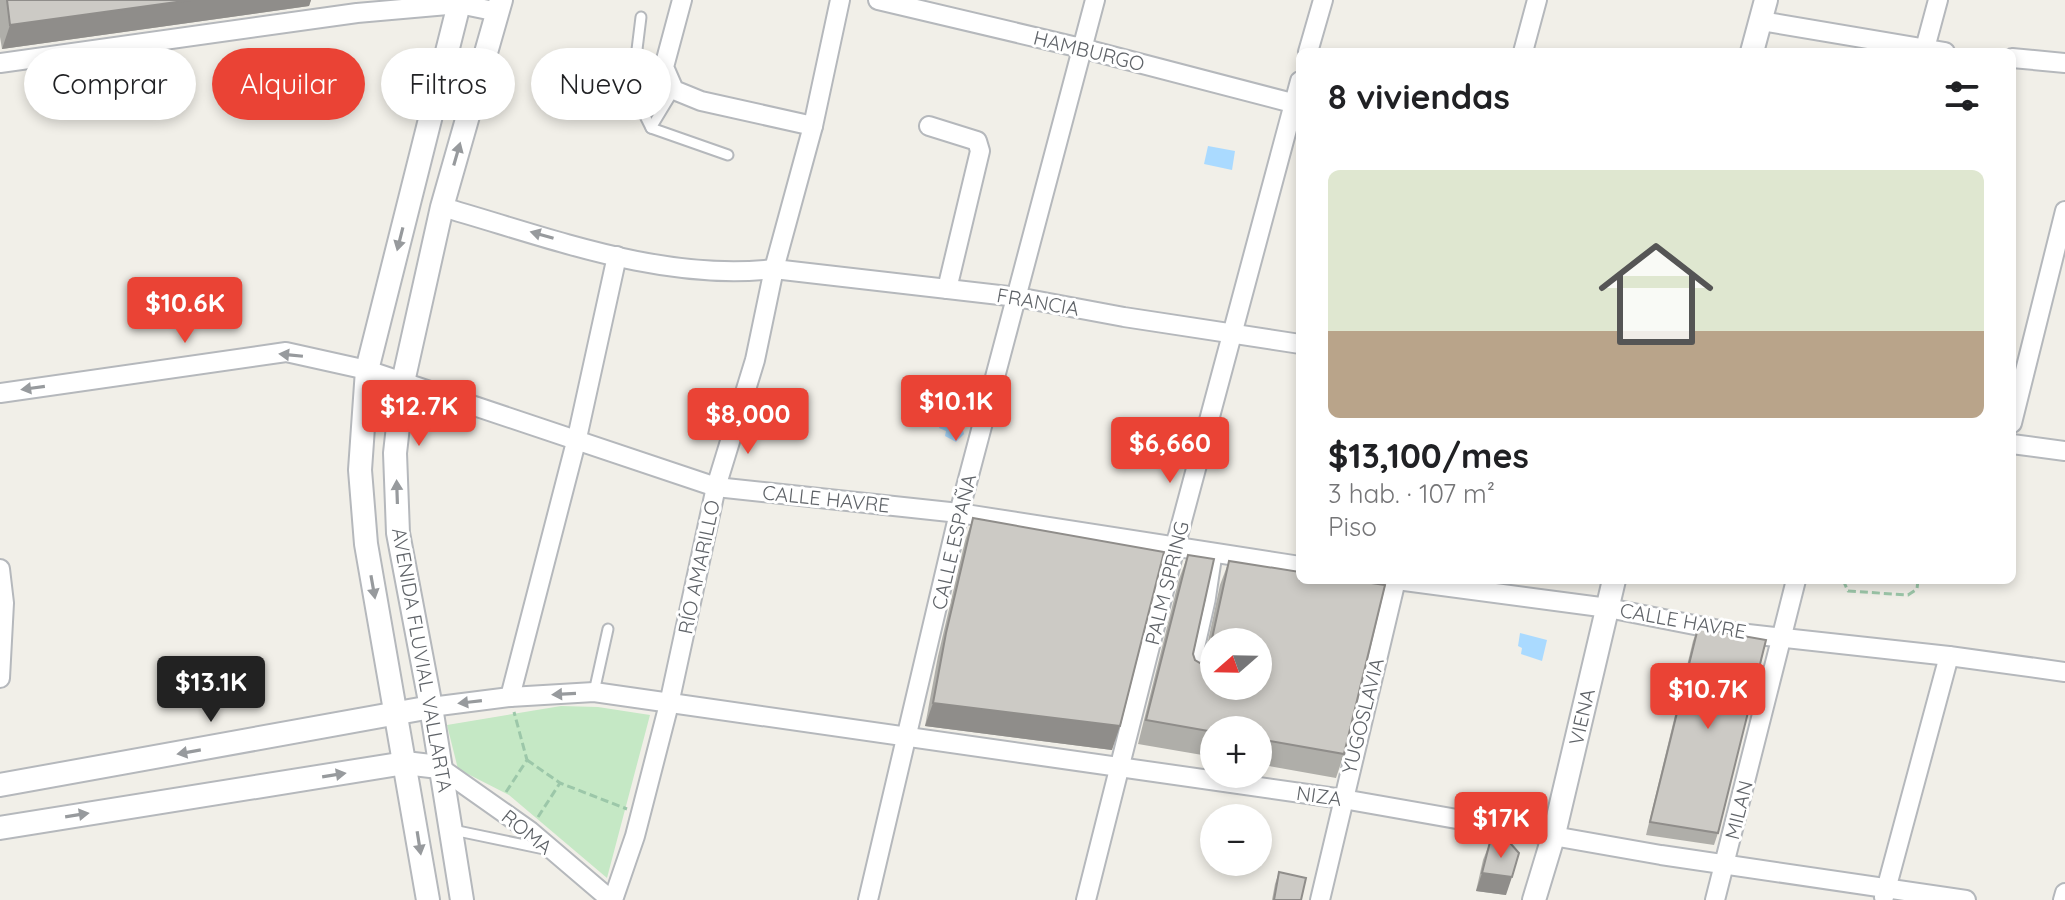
<!DOCTYPE html>
<html lang="es">
<meta charset="utf-8">
<style>
:root{--surface:#fff;--page:#f6f6f6;--text:#202124;--muted:#757577;--accent:#ea4335}
body{margin:0;font-family:Quicksand,sans-serif;background:var(--page);color:var(--text);height:100vh;display:flex;flex-direction:column;font-size:30px;white-space:nowrap}
*{box-sizing:border-box;margin:0}
p{font-size:26px;color:var(--muted)}
.icon{flex:none;width:44px;height:44px;fill:none;stroke:currentColor;stroke-width:2;stroke-linecap:round;stroke-linejoin:round}
.map{position:relative;flex:1;overflow:hidden}
.drawer{position:absolute;left:1296px;top:48px;width:720px;height:536px;display:flex;flex-direction:column;background:var(--surface);border-radius:12px;box-shadow:0 4px 12px #0003}
.drawer>*{flex:none}
.banner{position:absolute;left:24px;top:48px;width:760px;height:72px;display:flex;gap:16px}
.needle{width:52px;rotate:250deg}
.tools{position:absolute;left:1200px;top:628px;display:grid;gap:16px}
.tools a{display:grid;place-items:center;width:72px;height:72px;border-radius:50%;background:var(--surface);box-shadow:0 4px 12px #0003;font-size:40px}
.price{position:absolute;translate:-50% -68px;padding:0 18px;border-radius:8px;background:var(--accent);color:#fff;font-size:26px;line-height:52px;filter:drop-shadow(0 2px 4px #0008)}
.price::after{content:'';position:absolute;left:50%;top:48px;width:24px;height:18px;margin-left:-12px;background:inherit;clip-path:polygon(0 0,100% 0,50% 100%)}
.price.selected{background:#222;color:#fff}
ul{padding:0;list-style:none}
li{display:grid;align-content:center;gap:16px;height:424px;padding:0 32px}
li span{display:grid;place-items:center;height:248px;border-radius:12px;color:#555}
li>.icon{margin-inline-start:auto}
span .icon{width:144px;height:144px;fill:#fffc;stroke-width:1}
li b{font-size:34px}
h2{display:flex;justify-content:space-between;align-items:center;height:96px;padding:0 32px;font-size:34px}
.pill{padding:0 28px;border-radius:36px;background:var(--surface);box-shadow:0 4px 12px #0003;font-size:28px;line-height:72px}
.pill.selected{background:var(--accent);color:#fff}
.map>svg:first-child{display:block}
</style>
<div class="map">
<svg width="2065" height="900" viewBox="0 0 2065 900">
<rect width="100%" height="100%" fill="#f1efe8"/>
<!-- green -->
<path fill="#c5e8c5" d="M561 706 598 707 650 715 607 878 509 795 458 769 447 725Z"/>
<!-- water -->
<g fill="#aadaff">
<path d="M1208 146 1235 151 1232 170 1204 164Z"/>
<path d="M947 394 971 398 968 415 961 422 964 434 956 442 945 436 946 431 939 428Z"/>
<path d="M1520 633 1547 640 1542 661 1521 654 1522 648 1518 646Z"/>
</g>
<g fill="none" stroke-linecap="round" stroke-linejoin="round">
<!-- service casing -->
<g stroke="#b5b8bc" stroke-width="13">
<g id="service">
<path d="M641 17 632 90 651 128"/>
<path d="M674 90 651 128 728 155"/>
<path d="M1194 672 1210 601 1217 554"/>
<path d="M594 692 608 629"/>
<path d="M453 830 544 849"/>
</g>
</g>
<!-- minor casing -->
<g stroke="#b5b8bc" stroke-width="22">
<g id="minor">
<path d="M682 0 664 67 674 90 701 101 813 126"/>
<path d="M878 0 1081 48 1300 105"/>
<path d="M1761 21 1945 52"/>
<path d="M1308 52 1323 0"/>
<path d="M1523 52 1537 0"/>
<path d="M1924 52 1938 0"/>
<path d="M2012 58 2065 63"/>
<path d="M0 63 357 13 459 4 498 12"/>
<path d="M929 126 977 141 980 151 947 289"/>
<path d="M442 207C548 237 662 282 774 269L1017 297 1124 317 1300 344"/>
<path d="M0 393 286 352 367 370 716 487 959 513 1300 566"/>
<path d="M2012 423 2065 211"/>
<path d="M2012 444 2065 451"/>
<path d="M0 569 4 603 0 678"/>
<path d="M1397 580 1608 608 1730 632 1949 656 2065 672"/>
<path d="M510 697 577 438 617 256"/>
<path d="M431 707 510 697 594 692 1343 799 1661 855 1966 900"/>
<path d="M439 767 530 831 611 900"/>
<path d="M1884 897 1949 656"/>
<path d="M613 900 635 836 669 704 716 487 755 360 774 269 813 126 840 0"/>
<path d="M868 900 959 513 1095 0"/>
<path d="M1086 900 1175 547 1300 81"/>
<path d="M1320 900 1396 580"/>
<path d="M1715 900 1796 580"/>
<path d="M2063 900 2065 893"/>
</g>
</g>
<!-- tertiary casing -->
<g stroke="#b5b8bc" stroke-width="26">
<g id="tertiary">
<path d="M1752 52 1766 0"/>
<path d="M0 785 431 707"/>
<path d="M0 828 405 763 439 767"/>
<path d="M428 900 366 544 360 470 367 370 460 0"/>
<path d="M462 900 431 707 398 533 395 453 403 382 442 207 501 0"/>
<path d="M1534 900 1554 834 1614 580"/>
</g>
</g>
<!-- path -->
<g stroke="#9cc7a9" stroke-width="3" stroke-dasharray="8 4" stroke-linecap="butt">
<path d="M1843 580 1848 591 1908 595 1917 589 1918 580"/>
<path d="M527 760 560 783 627 809"/>
<path d="M506 792 527 760 514 712"/>
<path d="M538 817 560 783"/>
</g>
<!-- service -->
<use href="#service" stroke="#fff" stroke-width="9"/>
<!-- minor -->
<use href="#minor" stroke="#fff" stroke-width="18"/>
<!-- tertiary -->
<use href="#tertiary" stroke="#fff" stroke-width="22"/>
</g>
<!-- wall -->
<g fill="#afaea9">
<path d="M0 0H311L309 6 2 49 0 37Z"/>
<path d="M973 518 1112 750 925 726 938 656 965 541Z"/>
<path d="M1188 555 1193 654 1195 660 1200 663 1204 660 1220 585 1229 561 1344 754 1336 778 1258 764V730H1214V757L1138 744 1179 579Z"/>
<path d="M1698 628 1718 833 1714 845 1646 835 1693 641Z"/>
<path d="M1490 842 1506 895 1476 891 1483 860Z"/>
<path d="M1279 872 1301 900H1272L1275 884Z"/>
</g>
<!-- shaded-wall -->
<g fill="#8f8d8a">
<path d="M191 0H311L309 6 2 49 10 25Z"/>
<path d="M933 703 1120 726 1112 750 925 726Z"/>
<path d="M1482 873 1512 877 1506 895 1476 891Z"/>
</g>
<!-- building -->
<g fill="#cccac5" stroke="#8f8d8a" stroke-width="2" fill-rule="evenodd">
<path d="M7 0H191L10 25Z"/>
<path d="M973 518 1164 552 1120 726 933 703 946 633Z"/>
<path d="M1188 555 1214 559 1193 654 1195 660 1200 663 1208 657 1229 561 1300 572V580H1351L1385 585 1344 754 1258 739V730H1214V732L1146 720ZM1214 642H1258V686H1214Z"/>
<path d="M1698 628 1766 640 1718 833 1650 822Z"/>
<path d="M1490 842 1511 844 1519 853 1512 877 1482 873Z"/>
<path d="M1279 872 1306 878 1301 900H1274Z"/>
</g>
<!-- one-way arrows -->
<defs><path id="oneway-solid" d="M-6-.8H1V-3.2L6.5 0L1 3.2V.8H-6Z" transform="scale(2)"/></defs>
<g fill="#979a9d">
<use href="#oneway-solid" transform="translate(457 154) rotate(-74)"/>
<use href="#oneway-solid" transform="translate(542 235) rotate(-164)"/>
<use href="#oneway-solid" transform="translate(400 239) rotate(104)"/>
<use href="#oneway-solid" transform="translate(291 355) rotate(-174)"/>
<use href="#oneway-solid" transform="translate(33 388) rotate(172)"/>
<use href="#oneway-solid" transform="translate(397 492) rotate(-92)"/>
<use href="#oneway-solid" transform="translate(373 587) rotate(80)"/>
<use href="#oneway-solid" transform="translate(564 694) rotate(177)"/>
<use href="#oneway-solid" transform="translate(470 702) rotate(173)"/>
<use href="#oneway-solid" transform="translate(189 752) rotate(170)"/>
<use href="#oneway-solid" transform="translate(334 775) rotate(-9)"/>
<use href="#oneway-solid" transform="translate(77 815) rotate(-9)"/>
<use href="#oneway-solid" transform="translate(419 843) rotate(81)"/>
</g>
<g text-anchor="middle" stroke-width="6" stroke-linejoin="round" paint-order="stroke">
<!-- street labels -->
<g font-size="20" fill="#5f6368" stroke="#fff">
<text transform="translate(1089 51) rotate(14)" y="7">HAMBURGO</text>
<text transform="translate(1038 302) rotate(10)" y="7">FRANCIA</text>
<text transform="translate(826 499) rotate(6)" y="7">CALLE HAVRE</text>
<text transform="translate(954 542) rotate(-77)" y="7">CALLE ESPAÑA</text>
<text transform="translate(699 567) rotate(-78)" y="7">RÍO AMARILLO</text>
<text transform="translate(1167 583) rotate(-76)" y="7">PALM SPRING</text>
<text transform="translate(1683 621) rotate(10)" y="7">CALLE HAVRE</text>
<text transform="translate(422 660) rotate(80)" y="7">AVENIDA FLUVIAL VALLARTA</text>
<text transform="translate(1363 716) rotate(-76)" y="7">YUGOSLAVIA</text>
<text transform="translate(1582 717) rotate(-77)" y="7">VIENA</text>
<text transform="translate(1319 796) rotate(8)" y="7">NIZA</text>
<text transform="translate(1739 810) rotate(-76)" y="7">MILAN</text>
<text transform="translate(527 832) rotate(39)" y="7">ROMA</text>
</g>
</g>
</svg>
<div class="tools">
<a><svg class="needle" viewBox="-14 -14 28 28"><path d="M0-13l5 13h-10z" fill="#e53935"/><path d="M0 13l5-13h-10z" fill="#757577"/></svg></a>
<a>+</a>
<a>−</a>
</div>
<b class="price" style="left:185px;top:345px">$10.6K</b>
<b class="price" style="left:956px;top:443px">$10.1K</b>
<b class="price" style="left:419px;top:448px">$12.7K</b>
<b class="price" style="left:748px;top:456px">$8,000</b>
<b class="price" style="left:1170px;top:485px">$6,660</b>
<b class="price selected" style="left:211px;top:724px">$13.1K</b>
<b class="price" style="left:1708px;top:731px">$10.7K</b>
<b class="price" style="left:1501px;top:860px">$17K</b>
<div class="banner">
<a class="pill">Comprar</a>
<a class="pill selected">Alquilar</a>
<a class="pill">Filtros</a>
<a class="pill">Nuevo</a>
</div>
<section class="drawer">
<h2>8 viviendas<svg class="icon" aria-label="filters" viewBox="0 0 24 24"><path d="M4 7h16M4 17h16"/><circle cx="9" cy="7" r="2"/><circle cx="15" cy="17" r="2"/></svg></h2>
<ul>
<li><span style="background:linear-gradient(#dfe7d0 65%,#b9a48a 0)"><svg class="icon" aria-label="home" viewBox="0 0 24 24"><path d="M3 11l9-7 9 7M6 9v11h12V9"/></svg></span><div><b>$13,100/mes</b><p>3 hab. · 107 m²</p><p>Piso</p></div></li>
</ul>
</section>
</div>
